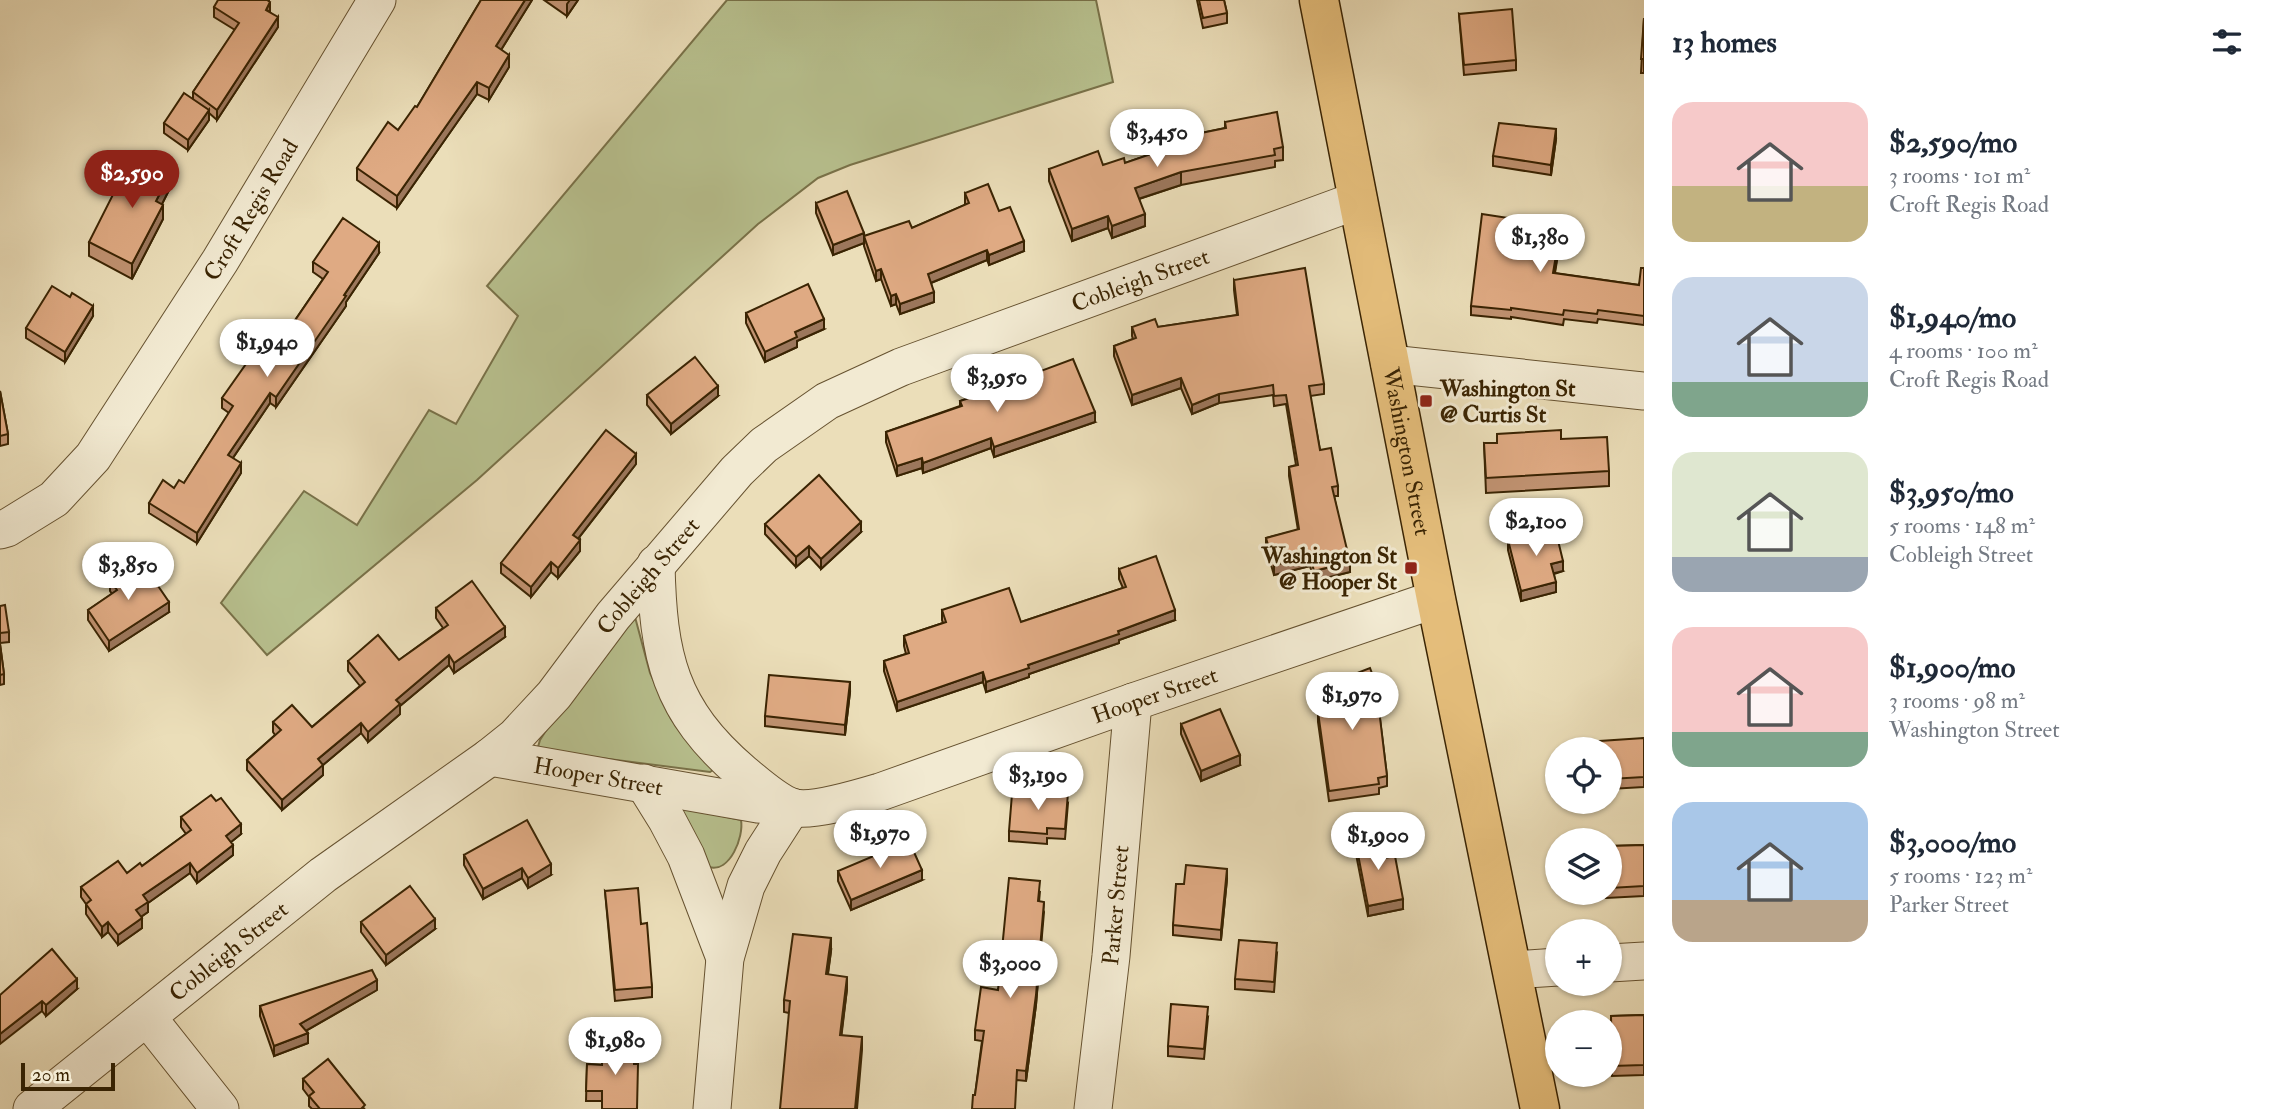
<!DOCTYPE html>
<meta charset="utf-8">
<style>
:root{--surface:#fff;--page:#f2f2f3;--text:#1f2937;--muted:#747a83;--accent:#8f2418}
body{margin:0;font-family:"IM FELL Double Pica",serif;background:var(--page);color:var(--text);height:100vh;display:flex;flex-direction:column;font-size:26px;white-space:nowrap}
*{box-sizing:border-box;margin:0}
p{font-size:23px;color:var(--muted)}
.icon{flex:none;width:38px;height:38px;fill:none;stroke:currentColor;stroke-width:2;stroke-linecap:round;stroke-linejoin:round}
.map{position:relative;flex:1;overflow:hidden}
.details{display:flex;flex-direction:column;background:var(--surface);width:630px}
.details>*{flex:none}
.buttons{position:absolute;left:1545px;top:737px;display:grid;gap:14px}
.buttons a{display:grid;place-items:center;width:77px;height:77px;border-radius:50%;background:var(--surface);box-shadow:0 2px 5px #0004;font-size:35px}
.scale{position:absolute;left:21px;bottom:18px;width:94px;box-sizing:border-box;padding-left:7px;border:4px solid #3a2403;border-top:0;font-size:19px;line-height:24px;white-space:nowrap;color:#3a2403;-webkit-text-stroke:5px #f2ead2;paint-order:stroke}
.price{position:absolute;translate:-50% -60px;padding:0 16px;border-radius:24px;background:#fff;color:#222;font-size:23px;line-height:46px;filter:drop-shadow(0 2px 4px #0008)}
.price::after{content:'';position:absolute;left:50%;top:42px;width:21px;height:16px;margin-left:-10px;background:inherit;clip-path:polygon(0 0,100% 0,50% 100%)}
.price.current{background:var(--accent);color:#fff}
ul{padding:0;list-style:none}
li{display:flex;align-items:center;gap:21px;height:175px;padding:0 28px}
li span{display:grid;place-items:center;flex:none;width:196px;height:140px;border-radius:21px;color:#555}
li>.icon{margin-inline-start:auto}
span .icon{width:84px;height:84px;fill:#fffc;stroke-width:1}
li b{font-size:30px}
h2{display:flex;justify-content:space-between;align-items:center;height:84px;padding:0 28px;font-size:30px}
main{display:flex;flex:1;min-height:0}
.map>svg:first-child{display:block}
</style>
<main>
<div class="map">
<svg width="1644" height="1109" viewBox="0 0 1644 1109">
<rect width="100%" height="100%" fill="#ebdeb9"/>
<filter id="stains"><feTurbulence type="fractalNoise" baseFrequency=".00286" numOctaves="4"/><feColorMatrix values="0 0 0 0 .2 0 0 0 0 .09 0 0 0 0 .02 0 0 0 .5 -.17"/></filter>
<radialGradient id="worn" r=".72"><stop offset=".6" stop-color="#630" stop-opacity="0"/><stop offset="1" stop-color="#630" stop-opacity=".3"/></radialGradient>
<!-- green -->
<g fill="#b8c18f" stroke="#797249" stroke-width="2">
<path d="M727 0H1096L1113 82 850 165 818 178 758 224 477 480 267 655 221 603 304 491 357 525 429 410 456 424 518 316 487 286Z"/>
<path d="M635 617 650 673 671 719 713 770 710 772 546 751 538 747 540 740 585 669Z"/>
<path d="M685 808 741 820C744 837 730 873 709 867L680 813Z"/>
</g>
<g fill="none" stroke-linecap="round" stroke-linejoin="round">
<!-- minor casing -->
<g stroke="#665230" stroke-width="39">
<g id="minor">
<path d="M1390 364 1644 391"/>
<path id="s1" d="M0 530 7 528 54 499 93 457 220 261 377 0"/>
<path id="s2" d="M656 564C658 656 669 710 743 773 755 783 775 801 791 807 809 813 860 798 880 792L1133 702 1436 599"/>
<path id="s3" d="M490 757 758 804 792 807 763 852 746 886 725 958 712 1109"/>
<path d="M644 783 667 820 686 856 725 958"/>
<path d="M1610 963 1644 961"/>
<path d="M1513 970 1558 967"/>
<path d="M147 1017 220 1109"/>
<path id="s4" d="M32 1109 323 875 490 757 515 737 554 695 613 616 737 471 764 445 827 401 901 367 1358 200"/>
<path id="s5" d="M1093 1109 1111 956 1133 702"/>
</g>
</g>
<!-- major casing -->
<g stroke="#3a2403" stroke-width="41">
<g id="major">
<path id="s6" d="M1319 0 1436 599 1540 1109"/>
</g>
</g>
<!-- minor -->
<use href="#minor" stroke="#f2ead2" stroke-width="37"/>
<!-- major -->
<use href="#major" stroke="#e6bf7c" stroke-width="38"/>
</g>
<!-- wall -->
<g fill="#c09271" stroke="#3a2403" stroke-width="2">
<path d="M481 0H532L501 50 509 67 489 100 477 94 397 208 357 180V168L398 130 417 107Z"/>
<path d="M544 0H578L567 16Z"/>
<path d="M1197 0H1224L1227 13V23L1203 28Z"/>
<path d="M269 1 270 12 278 27 217 120 209 113V120L188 150 164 133V123L193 99V92L235 30 214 17V7Z"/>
<path d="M1459 14 1516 60V70L1464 75Z"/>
<path d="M1644 18V73H1641Z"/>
<path d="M1225 122 1283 147V160L1275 161V167L1181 185 1139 199 1145 226 1112 238 1108 228 1072 241 1049 181V169L1125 163 1196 139V134L1225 128Z"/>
<path d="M1556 139 1551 175 1493 166V156Z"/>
<path d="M171 186 162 204 163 219 132 279 89 256V242Z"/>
<path d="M965 193 999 211 1024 251 989 265 987 260 931 283 934 302 900 314 896 304 891 306 881 279 876 281 864 246V236L912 228 965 205Z"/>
<path d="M816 203 864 243 833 255 816 213Z"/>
<path d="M1561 235 1555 273 1639 285 1644 268V325L1598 319 1597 323 1564 319 1563 325 1511 317V319L1471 315V306Z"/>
<path d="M379 253 346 302V306L276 407 270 403 233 458 241 473 197 543 149 513V503L174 488 184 483 229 413 222 408V398L262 350 287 332 323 279 313 272V262Z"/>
<path d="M1234 280 1324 384V394L1310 396 1320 450 1338 486V496H1334L1350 572 1314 581 1310 566 1274 575 1266 547V538L1298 530 1289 476V467L1296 465 1286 404 1274 406 1273 395 1219 403 1192 414 1181 388 1132 405 1114 356V346L1133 339 1132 336V327H1158L1237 315 1234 290Z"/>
<path d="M70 297 93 316 65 362 26 338V328Z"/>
<path d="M746 313 824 329 797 341V347L765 362 746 323Z"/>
<path d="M977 382H1008L1095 422 994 457 991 448 923 473 922 468 897 476 886 442V432L960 406V401L978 395 977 392Z"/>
<path d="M0 391 8 434V444L0 446Z"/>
<path d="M647 395 718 396 671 434 647 405Z"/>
<path d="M1484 443 1609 471V486L1486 493Z"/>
<path d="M636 464 578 539 580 551 558 578 551 572 531 597 501 573V563Z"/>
<path d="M765 524 861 532 821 569 809 556 796 567 765 534Z"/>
<path d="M1508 540 1563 571 1554 574 1556 592 1521 601 1508 550Z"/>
<path d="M1119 569 1175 620 1119 640V643L1029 674V677L986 692 983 682 897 711 884 671V661L906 654 904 646V636L943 623 942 620V610L1021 622 1123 588 1119 579Z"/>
<path d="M110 581 169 612 109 651 88 620V610L112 594 110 591Z"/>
<path d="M0 606 9 632V642L0 643Z"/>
<path d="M436 608 505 637 454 673 449 665 400 706V714L368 742 361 733 323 765V775L282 810 247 770V760L275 735 273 732V722L312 727 360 686 348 671V661L399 660 443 628 436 618Z"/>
<path d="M0 644 4 674V684L0 685Z"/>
<path d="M1316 689 1382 710 1379 711 1387 776V786L1379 788V794L1329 801 1318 722V712L1321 711 1316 699Z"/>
<path d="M850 692 845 735 765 726V716Z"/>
<path d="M1181 724 1240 765 1201 781 1181 734Z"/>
<path d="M1644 738V787L1610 789V749Z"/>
<path d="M1068 803 1065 839 1047 838V844L1009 841V831Z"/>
<path d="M181 817 241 834 231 842 233 855 197 883 190 873 148 903V912L141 917 142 928 118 945 108 932 102 937 86 914V904L81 897V887L127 873 142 866 186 834 181 827Z"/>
<path d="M1355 839 1384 858 1403 909 1368 916 1355 849Z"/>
<path d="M1644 845V896L1587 899V892H1610V846Z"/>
<path d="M464 855 551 875 528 888 522 878 483 899 464 865Z"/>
<path d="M838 871 922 880 851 910 838 881Z"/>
<path d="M1227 879 1221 940 1173 935V925L1184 884Z"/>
<path d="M605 891 641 924 652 987V997L615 1001Z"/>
<path d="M1040 891 1039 902 1044 912 1036 1005 1026 1081 1017 1080 975 1095 982 1041 975 1040V1030L998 990Z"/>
<path d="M361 922 435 929 386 965 361 932Z"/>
<path d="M831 951 828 974 847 989 841 1036 862 1050 789 1013 784 1012V1000Z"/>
<path d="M1277 953 1274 992 1235 989V979Z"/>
<path d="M77 989 46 1016 42 1011 0 995Z"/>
<path d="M377 990 306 1031 308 1043 274 1056 260 1016V1006Z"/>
<path d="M1644 1015V1075L1612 1076 1611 1016Z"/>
<path d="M1208 1017 1204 1059 1168 1056V1046Z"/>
<path d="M587 1064 602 1065V1101H586Z"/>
<path d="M303 1079 365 1109H312L309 1106V1097L303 1089Z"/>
</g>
<!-- shaded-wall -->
<g fill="#9c775c" stroke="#3a2403" stroke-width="2">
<path d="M525 0H532L496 58V46Z"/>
<path d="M570 0H578L567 16V4Z"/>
<path d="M270 2V12L266 10Z"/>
<path d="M278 17V27L217 120V110Z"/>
<path d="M509 55V67L489 100V88Z"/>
<path d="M477 82V94L397 208V196Z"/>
<path d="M209 110V120L188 150V140Z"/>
<path d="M1556 129V139L1551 175V165Z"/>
<path d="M171 172V186L156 216V201Z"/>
<path d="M1181 172V185L1135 200V188Z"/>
<path d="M163 205V219L132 279V264Z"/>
<path d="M1145 214V226L1112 238V226Z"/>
<path d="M1108 216V228L1072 241V229Z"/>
<path d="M1561 226V235L1553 282V273Z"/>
<path d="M864 233V243L833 255V245Z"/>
<path d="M1024 241V251L989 265V255Z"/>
<path d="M379 243V253L346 302V306L276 407V397Z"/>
<path d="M987 250V260L928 284V274Z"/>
<path d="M881 269V279L876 281V271Z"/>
<path d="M934 292V302L900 314V304Z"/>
<path d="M896 294V304L891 306V296Z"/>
<path d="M93 306V316L65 362V352Z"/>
<path d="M824 319V329L797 341V347L765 362V352L795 332Z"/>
<path d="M1181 378V388L1132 405V395Z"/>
<path d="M718 386V396L671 434V424Z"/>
<path d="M270 393V403L228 465V455Z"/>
<path d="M1219 394V403L1192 414V405Z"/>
<path d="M1095 412V422L994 457V447Z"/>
<path d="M991 438V448L923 473V463Z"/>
<path d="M636 454V464L573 545V535Z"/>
<path d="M922 458V468L897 476V466Z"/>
<path d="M241 463V473L197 543V533Z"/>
<path d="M861 522V532L821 569V559Z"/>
<path d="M580 540V551L558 578V568Z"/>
<path d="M809 546V556L796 567V557Z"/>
<path d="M1310 556V566L1274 575V565Z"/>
<path d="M1563 561V571L1551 574V564Z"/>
<path d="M551 562V572L531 597V587Z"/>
<path d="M1350 562V572L1314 581V571Z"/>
<path d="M1556 582V592L1521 601V591Z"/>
<path d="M169 602V612L109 651V641Z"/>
<path d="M1175 610V620L1119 640V643L1029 674V677L986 692V682L1028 665Z"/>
<path d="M505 627V637L454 673V663Z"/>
<path d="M449 655V665L400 706V714L368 742V732L396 700Z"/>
<path d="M983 672V682L897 711V702Z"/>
<path d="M850 682V692L845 735V725Z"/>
<path d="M1382 700V710L1378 711V701Z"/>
<path d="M361 723V733L323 765V775L282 810V800L318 759Z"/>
<path d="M1240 755V765L1201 781V771Z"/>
<path d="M241 824V834L226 846V836Z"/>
<path d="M233 845V855L197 883V873Z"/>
<path d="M190 863V873L148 903V912L136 920V910L143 895Z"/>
<path d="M551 864V875L528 888V878Z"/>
<path d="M522 868V878L483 899V889Z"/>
<path d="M1227 869V879L1221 940V930Z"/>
<path d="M922 870V880L851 910V900Z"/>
<path d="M1403 899V909L1368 916V906Z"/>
<path d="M1044 902 1036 1005 1026 1081V1071Z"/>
<path d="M142 918V928L118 945V935Z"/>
<path d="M435 919V929L386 965V955Z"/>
<path d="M108 922V932L102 937V927Z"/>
<path d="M831 938V951L826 986V974Z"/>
<path d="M847 977V989L840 1048V1035Z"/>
<path d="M77 979V989L46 1016V1005Z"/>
<path d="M377 980V990L300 1034V1024Z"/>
<path d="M42 1001V1011L0 1044V1034Z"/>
<path d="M308 1033V1043L274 1056V1046Z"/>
<path d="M862 1037V1050L857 1109H855Z"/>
</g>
<!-- building -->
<g fill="#dfaa83" stroke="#3a2403" stroke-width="2">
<path d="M218 0H267L270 2 266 10 278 17 217 110 193 92 239 23 214 7Z"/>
<path d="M481 0H525L496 46 509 55 489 88 477 82 397 196 357 168 388 122 398 130 415 106 417 107Z"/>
<path d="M1199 0H1224L1227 13 1203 18Z"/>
<path d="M1512 9 1516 60 1464 65 1459 14Z"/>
<path d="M1644 18V59H1641Z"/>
<path d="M184 93 209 110 188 140 164 123Z"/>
<path d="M1277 112 1283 147 1274 149 1275 155 1181 172 1135 188 1145 214 1112 226 1108 216 1072 229 1049 169 1098 151 1103 165 1124 158 1125 163 1197 138 1196 134 1226 128 1225 122Z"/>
<path d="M1499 123 1556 129 1551 165 1493 156Z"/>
<path d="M134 153 171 172 156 201 163 205 132 264 89 242Z"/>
<path d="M988 184 999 211 1010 207 1024 241 989 255 987 250 928 274 934 292 900 304 896 294 891 296 881 269 876 271 864 236 909 221 912 228 969 203 965 193Z"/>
<path d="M847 191 864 233 833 245 816 203Z"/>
<path d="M1482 214 1561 226 1553 273 1639 285 1641 268H1644V316L1598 310 1597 314 1564 310 1563 315 1511 308V310L1471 306Z"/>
<path d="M343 218 379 243 344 295 346 296 276 397 270 393 228 455 241 463 197 533 149 503 163 480 174 488 179 480 184 483 233 406 222 398 258 347 262 350 279 326 287 332 328 272 313 262Z"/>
<path d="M1305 268 1324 384 1309 386 1320 450 1331 448 1338 486 1332 487 1350 562 1314 571 1310 556 1274 565 1266 538 1299 529 1289 467 1298 465 1286 395 1274 396 1273 385 1219 394 1192 405 1181 378 1132 395 1114 346 1136 338 1132 327 1155 319 1158 327 1238 315 1234 280Z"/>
<path d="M808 284 824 319 795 332 797 337 765 352 746 313Z"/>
<path d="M52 286 70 297 72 293 93 306 65 352 26 328Z"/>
<path d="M695 357 718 386 671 424 647 395Z"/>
<path d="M1073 359 1095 412 994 447 991 438 923 463 922 458 897 466 886 432 962 406 960 401 981 394 977 382 1004 372 1008 382 1014 381Z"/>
<path d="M0 391 8 434 0 436Z"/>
<path d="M606 430 636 454 573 535 580 540 558 568 551 562 531 587 501 563Z"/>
<path d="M1561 430V439L1607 437 1609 471 1486 478 1484 443H1497V434Z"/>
<path d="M819 475 861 522 821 559 809 546 796 557 765 524Z"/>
<path d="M1555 528 1563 561 1551 564 1556 582 1521 591 1508 540Z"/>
<path d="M1156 556 1175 610 1118 631 1119 634 1028 665 1029 668 986 682 983 672 897 702 884 661 909 653 904 636 946 622 942 610 1009 588 1021 622 1126 587 1119 569Z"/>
<path d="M141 561 169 602 109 641 88 610 117 590 110 581Z"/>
<path d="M472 581 505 627 454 663 449 655 396 700 400 704 368 732 361 723 318 759 323 765 282 800 247 760 281 730 273 722 292 705 312 727 365 682 348 661 378 635 399 660 448 625 436 608Z"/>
<path d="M5 605 9 632 0 633V606Z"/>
<path d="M0 644 4 674 0 675Z"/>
<path d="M1370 668 1382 700 1378 701 1387 776 1378 778 1379 784 1329 791 1318 712 1324 711 1316 689Z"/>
<path d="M769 675 850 682 845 725 765 716Z"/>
<path d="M1220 709 1240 755 1201 771 1181 724Z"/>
<path d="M1644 738V777L1610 779V749H1586L1585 742Z"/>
<path d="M1032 790 1068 793 1065 829 1047 828V834L1009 831 1012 794 1031 796Z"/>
<path d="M211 795 216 801 221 798 241 824 226 836 233 845 197 873 190 863 143 895 148 902 136 910 142 918 118 935 108 922 102 927 86 904 91 900 81 887 118 861 127 873 140 863 142 866 191 830 181 817Z"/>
<path d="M527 820 551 864 528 878 522 868 483 889 464 855Z"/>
<path d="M1380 834 1384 858 1395 856 1403 899 1368 906 1355 839Z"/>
<path d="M909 841 922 870 851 900 838 871Z"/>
<path d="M1644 845V886L1610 888V846Z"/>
<path d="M1186 865 1227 869 1221 930 1173 925 1176 884H1184Z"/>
<path d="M1009 878 1040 881 1038 901 1044 902 1036 995 1026 1071 1017 1070 1015 1109H972L973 1095H975L984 1031 975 1030 981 987 998 990Z"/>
<path d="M410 886 435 919 386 955 361 922Z"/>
<path d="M638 888 641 924 647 923 652 987 615 990 605 891Z"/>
<path d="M793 934 831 938 826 974 847 977 840 1035 862 1037 855 1109H780L790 1001 784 1000Z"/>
<path d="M1239 940 1277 943 1274 982 1235 979Z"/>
<path d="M52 949 77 979 46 1005 42 1001 0 1034V995Z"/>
<path d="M372 970 377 980 300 1024 308 1033 274 1046 260 1006Z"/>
<path d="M1171 1004 1208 1007 1204 1049 1168 1046Z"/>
<path d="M1644 1015V1065L1612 1066 1611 1016Z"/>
<path d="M602 1043H634V1064H638L637 1109H602V1091H586L587 1064 602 1065Z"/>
<path d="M328 1059 365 1105 361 1109H320L309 1096 314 1092 303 1079Z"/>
</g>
<!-- markers -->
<g fill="#8f2418" stroke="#f2ead2" stroke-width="2.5">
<rect x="1419" y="394" width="14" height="14" rx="3.5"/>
<rect x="1404" y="561" width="14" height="14" rx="3.5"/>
</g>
<g text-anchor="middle" stroke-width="6" stroke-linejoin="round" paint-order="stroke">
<!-- street labels -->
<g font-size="23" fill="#3a2403" stroke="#f2ead2">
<text dy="8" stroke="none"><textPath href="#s1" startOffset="413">Croft Regis Road</textPath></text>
<text dy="8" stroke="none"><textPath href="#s4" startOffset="1407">Cobleigh Street</textPath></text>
<text dy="8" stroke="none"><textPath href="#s6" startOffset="460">Washington Street</textPath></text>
<text dy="8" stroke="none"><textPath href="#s4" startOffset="819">Cobleigh Street</textPath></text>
<text dy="8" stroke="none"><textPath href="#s2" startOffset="677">Hooper Street</textPath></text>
<text dy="8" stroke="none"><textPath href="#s3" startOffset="110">Hooper Street</textPath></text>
<text dy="8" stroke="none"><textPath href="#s5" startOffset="205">Parker Street</textPath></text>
<text dy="8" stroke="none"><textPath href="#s4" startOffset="252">Cobleigh Street</textPath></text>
</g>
<!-- poi labels -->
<g font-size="23" font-weight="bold" fill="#3a2403" stroke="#f2ead2" text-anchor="start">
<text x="1440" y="396">Washington St<tspan x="1440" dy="26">@ Curtis St</tspan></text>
<text x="1397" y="563" text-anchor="end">Washington St<tspan x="1397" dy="26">@ Hooper St</tspan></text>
</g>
</g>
<rect width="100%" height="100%" filter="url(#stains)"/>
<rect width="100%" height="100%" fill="url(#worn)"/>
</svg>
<div class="buttons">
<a><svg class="icon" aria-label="locate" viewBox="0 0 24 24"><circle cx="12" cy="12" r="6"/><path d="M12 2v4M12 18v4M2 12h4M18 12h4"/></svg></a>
<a><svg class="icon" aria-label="layers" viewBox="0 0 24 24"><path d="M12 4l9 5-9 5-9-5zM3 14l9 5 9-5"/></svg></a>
<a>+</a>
<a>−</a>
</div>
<div class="scale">20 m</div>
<b class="price" style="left:1157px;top:169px">$3,450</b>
<b class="price current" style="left:132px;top:210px">$2,590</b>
<b class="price" style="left:1540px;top:274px">$1,380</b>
<b class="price" style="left:267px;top:379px">$1,940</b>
<b class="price" style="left:997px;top:414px">$3,950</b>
<b class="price" style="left:1536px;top:558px">$2,100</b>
<b class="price" style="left:128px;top:602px">$3,850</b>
<b class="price" style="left:1352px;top:732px">$1,970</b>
<b class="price" style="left:1038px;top:812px">$3,190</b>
<b class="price" style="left:880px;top:870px">$1,970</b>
<b class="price" style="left:1378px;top:872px">$1,900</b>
<b class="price" style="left:1010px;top:1000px">$3,000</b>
<b class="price" style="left:615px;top:1077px">$1,980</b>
</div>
<section class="details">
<h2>13 homes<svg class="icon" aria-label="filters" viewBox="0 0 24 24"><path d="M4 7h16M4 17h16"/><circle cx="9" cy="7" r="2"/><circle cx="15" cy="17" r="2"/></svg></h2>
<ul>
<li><span style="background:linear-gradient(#f6c9c9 60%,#c2b280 0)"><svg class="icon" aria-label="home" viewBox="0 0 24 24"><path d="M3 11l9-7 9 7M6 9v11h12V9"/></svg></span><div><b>$2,590/mo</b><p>3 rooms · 101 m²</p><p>Croft Regis Road</p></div></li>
<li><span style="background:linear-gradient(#c9d6e8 75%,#7fa58c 0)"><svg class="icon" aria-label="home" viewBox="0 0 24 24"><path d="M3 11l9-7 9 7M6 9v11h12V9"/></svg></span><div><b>$1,940/mo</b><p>4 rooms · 100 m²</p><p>Croft Regis Road</p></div></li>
<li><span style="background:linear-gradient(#dfe7d0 75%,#9aa5b1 0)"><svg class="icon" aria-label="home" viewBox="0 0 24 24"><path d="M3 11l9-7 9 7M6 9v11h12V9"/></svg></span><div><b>$3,950/mo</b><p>5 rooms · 148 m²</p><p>Cobleigh Street</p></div></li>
<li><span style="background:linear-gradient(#f6c9c9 75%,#7fa58c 0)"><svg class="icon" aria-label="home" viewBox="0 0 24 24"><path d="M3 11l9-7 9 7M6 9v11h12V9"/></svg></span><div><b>$1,900/mo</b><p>3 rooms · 98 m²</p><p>Washington Street</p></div></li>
<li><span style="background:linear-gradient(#a9c7e8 70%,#b9a48a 0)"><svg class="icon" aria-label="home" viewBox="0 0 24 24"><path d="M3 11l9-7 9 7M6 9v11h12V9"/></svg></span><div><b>$3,000/mo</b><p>5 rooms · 123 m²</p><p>Parker Street</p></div></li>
</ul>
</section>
</main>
